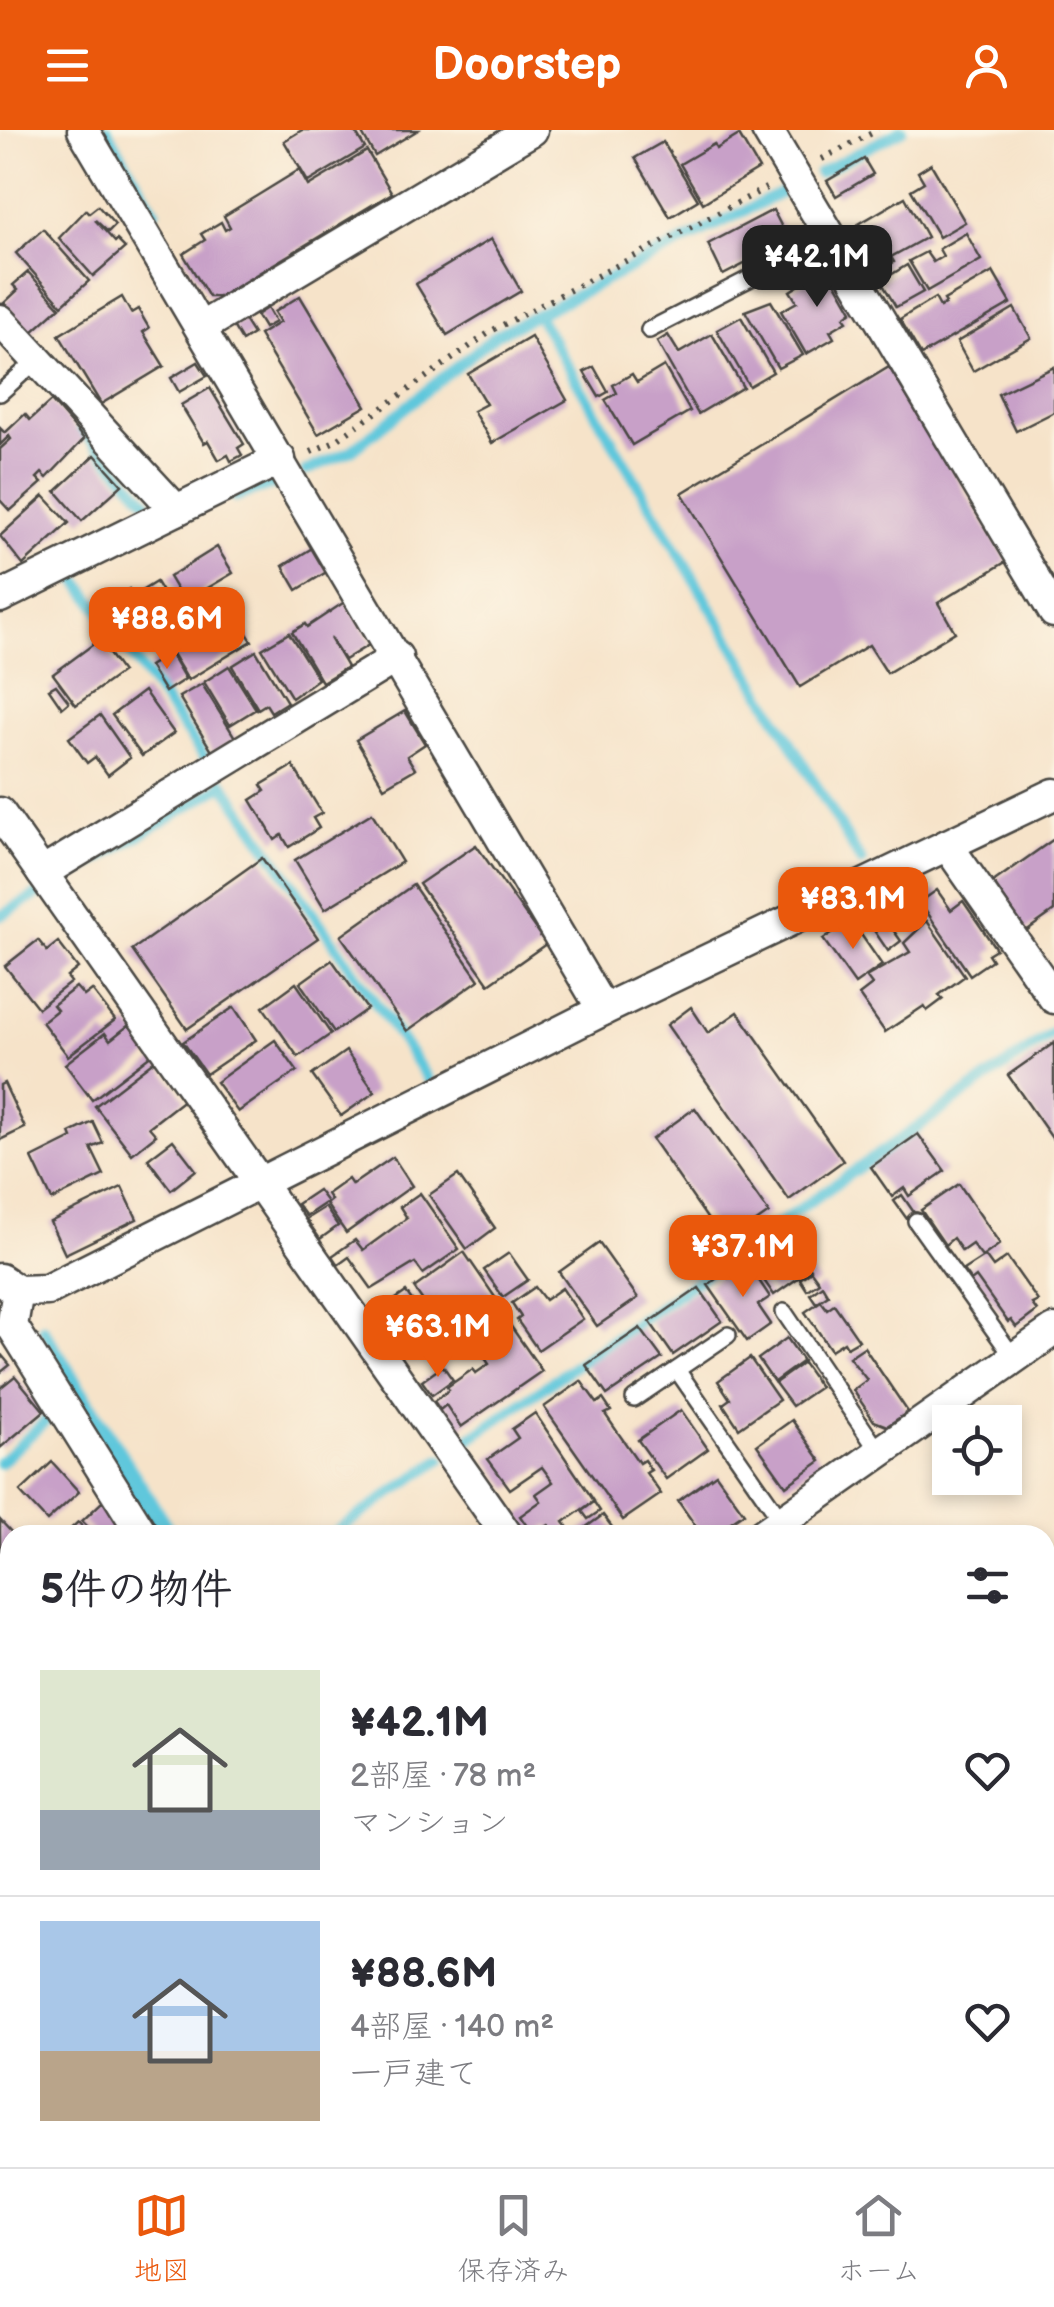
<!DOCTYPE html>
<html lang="ja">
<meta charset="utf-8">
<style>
:root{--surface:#fff;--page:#f2f2f3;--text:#2b2b33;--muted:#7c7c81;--line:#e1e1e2;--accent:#ea580c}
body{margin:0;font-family:"Balsamiq Sans","Klee One",sans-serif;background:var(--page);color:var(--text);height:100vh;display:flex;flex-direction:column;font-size:38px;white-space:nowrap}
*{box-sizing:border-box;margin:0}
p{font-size:32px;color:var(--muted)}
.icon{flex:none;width:55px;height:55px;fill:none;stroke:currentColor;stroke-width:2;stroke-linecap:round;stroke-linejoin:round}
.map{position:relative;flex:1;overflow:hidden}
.side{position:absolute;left:0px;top:1395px;width:1055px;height:642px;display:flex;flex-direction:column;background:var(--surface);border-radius:30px 30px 0 0;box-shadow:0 5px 15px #0003}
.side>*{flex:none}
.controls{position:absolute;left:932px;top:1275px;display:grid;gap:20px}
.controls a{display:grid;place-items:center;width:90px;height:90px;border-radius:0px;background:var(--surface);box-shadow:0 5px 15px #0003;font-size:50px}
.price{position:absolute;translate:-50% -85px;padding:0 22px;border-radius:20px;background:var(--accent);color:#fff;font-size:32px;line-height:65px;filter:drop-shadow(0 2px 5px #0008)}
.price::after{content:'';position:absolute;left:50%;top:60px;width:30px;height:22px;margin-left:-15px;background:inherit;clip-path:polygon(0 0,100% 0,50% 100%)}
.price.selected{background:#222;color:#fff}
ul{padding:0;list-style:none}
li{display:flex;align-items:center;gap:30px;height:250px;padding:0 40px}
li+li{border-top:2px solid var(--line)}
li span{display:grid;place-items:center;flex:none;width:280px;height:200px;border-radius:0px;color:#555}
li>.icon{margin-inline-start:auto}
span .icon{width:120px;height:120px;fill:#fffc;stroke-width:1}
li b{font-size:42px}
h2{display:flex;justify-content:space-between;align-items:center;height:120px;padding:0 40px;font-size:42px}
header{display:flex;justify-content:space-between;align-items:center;height:130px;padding:0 40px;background:var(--accent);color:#fff;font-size:45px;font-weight:600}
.tabs{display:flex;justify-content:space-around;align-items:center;height:140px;border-top:2px solid var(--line);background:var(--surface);font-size:28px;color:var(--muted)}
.tabs a{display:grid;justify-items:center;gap:5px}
.tabs .selected{color:var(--accent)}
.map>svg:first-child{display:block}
</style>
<header><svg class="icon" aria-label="menu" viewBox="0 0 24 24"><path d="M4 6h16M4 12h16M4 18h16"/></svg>Doorstep<svg class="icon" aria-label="person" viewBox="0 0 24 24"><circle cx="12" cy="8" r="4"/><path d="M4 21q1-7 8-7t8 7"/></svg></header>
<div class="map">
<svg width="1054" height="2037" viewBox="0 0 1054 2037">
<rect width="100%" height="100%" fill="#fcf5e5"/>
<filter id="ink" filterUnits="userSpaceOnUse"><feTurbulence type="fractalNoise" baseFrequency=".01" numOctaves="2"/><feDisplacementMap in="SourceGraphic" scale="20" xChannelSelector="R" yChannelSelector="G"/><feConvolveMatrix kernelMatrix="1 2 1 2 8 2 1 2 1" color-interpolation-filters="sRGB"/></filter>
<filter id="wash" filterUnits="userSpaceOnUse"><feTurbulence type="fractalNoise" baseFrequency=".0048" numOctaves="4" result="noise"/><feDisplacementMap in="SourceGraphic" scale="40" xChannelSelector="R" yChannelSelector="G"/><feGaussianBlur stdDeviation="2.25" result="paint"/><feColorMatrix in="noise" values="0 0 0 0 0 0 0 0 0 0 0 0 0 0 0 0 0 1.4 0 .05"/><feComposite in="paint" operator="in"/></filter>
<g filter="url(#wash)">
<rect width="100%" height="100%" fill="#f6e3c9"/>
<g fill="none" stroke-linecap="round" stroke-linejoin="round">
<!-- stream -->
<g stroke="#5fc7dc" stroke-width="11">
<path d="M107 0 155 81"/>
<path d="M819 43 902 0"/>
<path d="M537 184 861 731"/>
<path d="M82 300 147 371"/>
<path d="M306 341 351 321 496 205 785 61"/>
<path d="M235 367 278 353"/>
<path d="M74 445 205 628"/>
<path d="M222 652 429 950"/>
<path d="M65 749 224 655"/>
<path d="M0 786 40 763"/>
<path d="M43 1198 173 1405"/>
<path d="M56 1239 160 1405"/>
<path d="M465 1312 1054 902"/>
<path d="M0 1333 53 1284"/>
<path d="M331 1405 441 1329"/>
<path d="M1045 1506 1054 1500"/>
<path d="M561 2028 566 2037"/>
<path d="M575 2028 581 2037"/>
<path d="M213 2037 224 2028"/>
</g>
</g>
<g id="blocks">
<!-- building -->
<g fill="#c8a0c8">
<path d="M302 0H354L365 18 308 52 284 11Z"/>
<path d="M360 0H418L375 26Z"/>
<path d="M739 5 759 39 703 73 680 34 714 14 716 19Z"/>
<path d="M663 12 698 70 670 87 635 28Z"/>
<path d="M367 21 392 63 219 167H209L183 124 205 110 201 104 221 92 225 100 230 97 224 86 299 40 308 56Z"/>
<path d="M864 29 873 44 836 66 827 51Z"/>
<path d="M931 34 965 92 939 107 911 60 924 52 918 42Z"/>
<path d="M905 67 927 107 891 127 894 132 874 144 862 121 869 117 857 95Z"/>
<path d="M98 76 115 95 108 102 95 90 115 112 117 110 125 118 93 146 59 108 86 80 89 83Z"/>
<path d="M773 80 789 111 723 145 708 114Z"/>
<path d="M43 99 89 151 62 175 16 123Z"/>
<path d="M966 103 981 130 927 161 909 131 926 122 933 132 943 126 939 119Z"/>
<path d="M491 109 521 161 447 205 416 154Z"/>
<path d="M907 135 923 162 896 177 881 151Z"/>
<path d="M821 136 824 141 828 139 852 181 844 187 847 191 830 201 834 208 806 224 781 181 797 172 790 161 811 148 809 144Z"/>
<path d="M28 142 60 177 31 203 4 173 18 160 13 155Z"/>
<path d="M993 142 1011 173 921 225 900 189 935 168 940 177 946 173 944 170Z"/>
<path d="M300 166 366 276 318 304 259 205 280 192 274 182Z"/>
<path d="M122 167 131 183 138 179 149 198 143 202 164 236 101 274 59 205Z"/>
<path d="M771 171 803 225 778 238 745 181Z"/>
<path d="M267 178 275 192 264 198 256 185Z"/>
<path d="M1014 178 1031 208 973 241 957 212Z"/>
<path d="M741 187 773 242 749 256 717 200Z"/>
<path d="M244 190 253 204 242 211 233 196Z"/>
<path d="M712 204 743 257 698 284 657 212 668 205 679 223Z"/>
<path d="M531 207 567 270 492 313 473 281 486 274 468 244Z"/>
<path d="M198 232 207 246 179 262 171 248Z"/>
<path d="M664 236 690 281 632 315 605 270 617 263 613 255 632 244 637 252Z"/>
<path d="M594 237 608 262 599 267 584 242Z"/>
<path d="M889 237 1007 431 938 473 955 502 887 543 869 515 800 557 682 363Z"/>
<path d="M1054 237V282L1016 301 998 264Z"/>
<path d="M210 258 244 314 238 318 242 325 231 331 228 325 219 330 208 311 204 313 181 275Z"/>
<path d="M51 271 84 309 47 348 42 343 37 348 42 353 10 381 0 370V319L11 309 9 306 0 315V298L5 303 25 284 30 290Z"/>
<path d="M95 325 122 355 82 391 56 361Z"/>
<path d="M44 366 69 393 23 435 0 406Z"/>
<path d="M217 417 233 443 184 472 169 447Z"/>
<path d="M314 417 328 441 297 460 283 436Z"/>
<path d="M156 452 174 482 126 511 108 481 112 478 108 472 129 459 133 466Z"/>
<path d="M346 471 372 513 344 530 330 508 347 537 322 552 292 502 305 494 307 497Z"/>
<path d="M220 486 225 495 237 487 252 511 188 550 168 517Z"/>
<path d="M289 503 318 549 292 568 262 519Z"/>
<path d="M99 510 122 542 76 575 53 544Z"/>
<path d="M256 521 287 572 271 582 266 574 258 579 232 536Z"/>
<path d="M170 523 185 549 165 562 149 536Z"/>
<path d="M229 536 256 579 230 595 204 552Z"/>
<path d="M202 554 236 609 213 623 179 567Z"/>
<path d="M56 555 69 572 62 578 49 559Z"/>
<path d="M144 561 174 603 142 626 112 585Z"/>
<path d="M405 581 425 614 407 626 415 639 384 657 356 610Z"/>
<path d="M100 585 130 628 108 645 95 627 87 633 69 608Z"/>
<path d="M293 636 322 683 313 688 319 698 289 717 282 705 275 710 251 670 265 661 261 655Z"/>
<path d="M372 683 402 732 325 779 295 730Z"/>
<path d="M1054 709V781L1026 801 993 752Z"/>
<path d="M476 715 546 814 489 854 419 754Z"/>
<path d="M262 728 318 808 187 899 132 820Z"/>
<path d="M413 755 479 850 407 901 341 806Z"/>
<path d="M937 760 951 780 963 771 996 819 988 824 992 830 970 845 920 772Z"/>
<path d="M884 787 901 811 888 821 871 796Z"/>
<path d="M851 790 882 835 855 854 823 809Z"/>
<path d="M927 791 965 846 939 865 943 869 927 881 924 876 885 902 859 865 872 855 866 847 910 822 904 813Z"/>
<path d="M38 810 47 821 58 812 78 838 67 847 71 852 38 878 5 836Z"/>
<path d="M332 830 367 879 334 902 300 853Z"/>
<path d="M296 853 331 904 298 927 263 877Z"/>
<path d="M76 857 84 866 92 860 115 890 68 926 42 892 57 880 53 875Z"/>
<path d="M234 877 256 910 206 944 183 912Z"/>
<path d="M691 877 708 903 738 882 843 1031 789 1070 667 895Z"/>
<path d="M129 895 152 924 92 970 65 934 105 903 110 910Z"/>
<path d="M275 910 297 941 238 982 216 952Z"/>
<path d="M1054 913V1011L1008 945Z"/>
<path d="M346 921 375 962 341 986 312 945Z"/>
<path d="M155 930 185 969 149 997 156 1005 132 1024 95 976Z"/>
<path d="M4 953 25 998 0 1010V955Z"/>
<path d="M695 978 769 1083 725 1114 652 1009Z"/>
<path d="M93 992 103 1013 91 1018 104 1045 52 1070 32 1028 72 1008 70 1003Z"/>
<path d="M918 1004 945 1041 909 1066 904 1058 892 1067 871 1037Z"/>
<path d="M173 1010 196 1040 171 1060 148 1029Z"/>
<path d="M393 1027 412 1056 346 1103 326 1074 331 1070 327 1064 348 1049 352 1055Z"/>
<path d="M458 1045 495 1098 467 1119 429 1065Z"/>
<path d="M959 1054 1000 1114 982 1127 972 1114 962 1121 953 1108 945 1115 921 1080Z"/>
<path d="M122 1057 137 1089 65 1124 50 1092Z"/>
<path d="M318 1060 327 1072 306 1086 297 1074Z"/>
<path d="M420 1063 459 1119 423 1144 415 1133 372 1159 349 1127 338 1135 332 1126 355 1110 363 1120 407 1088 400 1077Z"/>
<path d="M902 1065 915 1084 907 1089 894 1071Z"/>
<path d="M325 1077 338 1096 320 1109 306 1089Z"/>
<path d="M784 1101 811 1139 774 1165 748 1127Z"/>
<path d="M599 1113 638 1168 597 1196 559 1142Z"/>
<path d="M464 1122 510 1189 483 1208 477 1199 454 1216 414 1158Z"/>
<path d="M509 1123 528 1150 503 1167 484 1140Z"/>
<path d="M985 1126 993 1137 1007 1127 1038 1171 1032 1174 1037 1181 1016 1197 1011 1190 1008 1192 976 1147 971 1151 963 1140Z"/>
<path d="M748 1134 770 1167 758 1175 771 1194 747 1211 708 1155 725 1142 729 1148Z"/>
<path d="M811 1141 819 1152 807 1160 800 1149Z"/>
<path d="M822 1155 828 1165 816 1173 810 1164Z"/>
<path d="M535 1157 545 1170 562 1158 583 1189 538 1220 517 1190 521 1187 512 1173Z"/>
<path d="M699 1158 722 1191 673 1225 650 1192Z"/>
<path d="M406 1162 414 1173 382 1196 374 1184Z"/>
<path d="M821 1171 827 1179 834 1174 859 1210 847 1217 844 1212 831 1220 805 1182Z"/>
<path d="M510 1195 542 1241 461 1297 446 1275 440 1280 434 1271 449 1260 447 1257 473 1239 476 1243 489 1234 478 1218Z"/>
<path d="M640 1198 662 1228 607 1265 586 1235Z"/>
<path d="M787 1208 803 1231 774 1252 758 1229Z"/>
<path d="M864 1217 908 1282 887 1296 874 1291 853 1260 867 1250 849 1227Z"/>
<path d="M0 1223 10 1235 0 1243Z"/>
<path d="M750 1228 779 1270 739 1298 723 1274 730 1269 718 1251Z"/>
<path d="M803 1233 820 1257 792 1276 775 1253Z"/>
<path d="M443 1236 453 1250 432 1265 422 1251Z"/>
<path d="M15 1246 44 1281 0 1318V1258Z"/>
<path d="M581 1251 597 1273 603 1269 611 1281 605 1284 639 1333 644 1330 651 1340 646 1343 661 1364 623 1390 544 1277Z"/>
<path d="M681 1280 708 1319 666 1349 638 1310Z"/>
<path d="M535 1283 594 1371 564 1392 573 1405H548L553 1401 549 1395 533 1405 520 1386 541 1371 536 1364 553 1352 542 1337 510 1359 488 1329 518 1308 512 1299Z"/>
<path d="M792 1290 821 1331 786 1356 757 1315Z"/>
<path d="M52 1332 79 1362 47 1391 20 1362Z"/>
<path d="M716 1344 744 1383 712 1405H702L678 1371Z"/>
<path d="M103 1371 124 1393 111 1405H96L82 1391Z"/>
<path d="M594 1372 600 1381 588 1389 582 1381Z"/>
<path d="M603 1385 618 1405H575Z"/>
<path d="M0 1390 14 1405H10V1421L0 1430Z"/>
<path d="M78 1392 90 1405H64Z"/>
<path d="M0 1435 10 1446V1491L0 1480Z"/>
<path d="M0 1735 10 1746 0 1758Z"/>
<path d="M0 2016 14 2031 8 2037H0Z"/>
<path d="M155 2028H201L208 2035 164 2037Z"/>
<path d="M248 2028H284L293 2037H238Z"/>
<path d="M293 2028H322L331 2037H302Z"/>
<path d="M453 2028H464L473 2037H442Z"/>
<path d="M469 2028H525L522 2030 529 2037H478Z"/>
<path d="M800 2028H847L853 2037H785Z"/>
</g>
</g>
</g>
<g filter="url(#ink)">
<use href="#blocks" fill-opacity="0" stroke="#494743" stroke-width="2.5"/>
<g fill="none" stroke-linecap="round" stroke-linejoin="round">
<!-- lane casing -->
<g stroke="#494743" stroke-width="20">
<g id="lane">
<path d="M649 200 831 107"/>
<path d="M0 263 37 230"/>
<path d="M916 1091 1014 1228"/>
<path d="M784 1182 879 1322"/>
<path d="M677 1240 782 1391"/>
<path d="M634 1269 728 1205"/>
</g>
</g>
<!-- street casing -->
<g stroke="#494743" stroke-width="35">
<g id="street">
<path d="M83 0 603 880"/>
<path d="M767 0 1054 482"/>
<path d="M0 190 176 380"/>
<path d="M202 197 532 0"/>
<path d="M0 467 280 329"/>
<path d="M0 683 507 1405"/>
<path d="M947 715 1054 868"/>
<path d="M42 743 397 527"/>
<path d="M0 1149 18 1161 47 1160 603 880 1054 664"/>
<path d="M18 1161 12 1196 143 1405"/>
<path d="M762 1405 1054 1200"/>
<path d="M0 1785 10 1776"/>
<path d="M1045 1814 1054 1808"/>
<path d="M0 1950 10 1962"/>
<path d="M65 2028 73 2037"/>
<path d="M538 2028 544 2037"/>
<path d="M943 2028 950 2037"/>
<path d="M383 2037 394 2028"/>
<path d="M726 2037 740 2028"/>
</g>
</g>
<!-- path -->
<g stroke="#494743" stroke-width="6" stroke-dasharray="2.5 8" stroke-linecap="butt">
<path d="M822 29 878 0"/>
<path d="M311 322 337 310 493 200 766 58"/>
</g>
<!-- lane -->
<use href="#lane" stroke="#fff" stroke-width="15"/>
<!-- street -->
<use href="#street" stroke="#fff" stroke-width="30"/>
</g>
</g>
</svg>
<div class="controls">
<a><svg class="icon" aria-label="locate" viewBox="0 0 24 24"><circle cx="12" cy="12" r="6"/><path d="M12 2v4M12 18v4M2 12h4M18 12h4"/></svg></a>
</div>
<b class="price selected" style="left:817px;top:180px">¥42.1M</b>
<b class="price" style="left:167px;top:542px">¥88.6M</b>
<b class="price" style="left:853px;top:822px">¥83.1M</b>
<b class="price" style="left:743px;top:1170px">¥37.1M</b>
<b class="price" style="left:438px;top:1250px">¥63.1M</b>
<section class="side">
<h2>5件の物件<svg class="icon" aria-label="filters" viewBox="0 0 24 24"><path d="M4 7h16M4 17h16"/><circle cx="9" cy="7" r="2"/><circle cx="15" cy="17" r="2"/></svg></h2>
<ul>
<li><span style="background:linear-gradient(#dfe7d0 70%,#9aa5b1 0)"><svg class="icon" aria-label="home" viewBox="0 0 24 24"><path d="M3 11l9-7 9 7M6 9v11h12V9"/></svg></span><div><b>¥42.1M</b><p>2部屋 · 78 m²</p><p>マンション</p></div><svg class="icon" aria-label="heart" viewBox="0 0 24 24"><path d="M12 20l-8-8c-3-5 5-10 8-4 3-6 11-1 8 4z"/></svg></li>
<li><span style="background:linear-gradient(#a9c7e8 65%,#b9a48a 0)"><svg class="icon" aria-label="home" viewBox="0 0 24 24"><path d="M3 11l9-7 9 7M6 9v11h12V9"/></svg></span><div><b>¥88.6M</b><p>4部屋 · 140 m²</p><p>一戸建て</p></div><svg class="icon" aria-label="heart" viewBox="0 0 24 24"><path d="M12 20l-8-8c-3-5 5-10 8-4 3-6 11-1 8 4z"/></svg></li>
</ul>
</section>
</div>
<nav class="tabs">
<a class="selected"><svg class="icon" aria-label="map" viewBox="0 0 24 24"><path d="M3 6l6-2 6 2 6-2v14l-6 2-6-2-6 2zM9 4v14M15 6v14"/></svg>地図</a>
<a><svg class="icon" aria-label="saved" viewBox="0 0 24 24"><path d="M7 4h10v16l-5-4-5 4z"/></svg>保存済み</a>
<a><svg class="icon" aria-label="home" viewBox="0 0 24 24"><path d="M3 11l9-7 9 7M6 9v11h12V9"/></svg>ホーム</a>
</nav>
